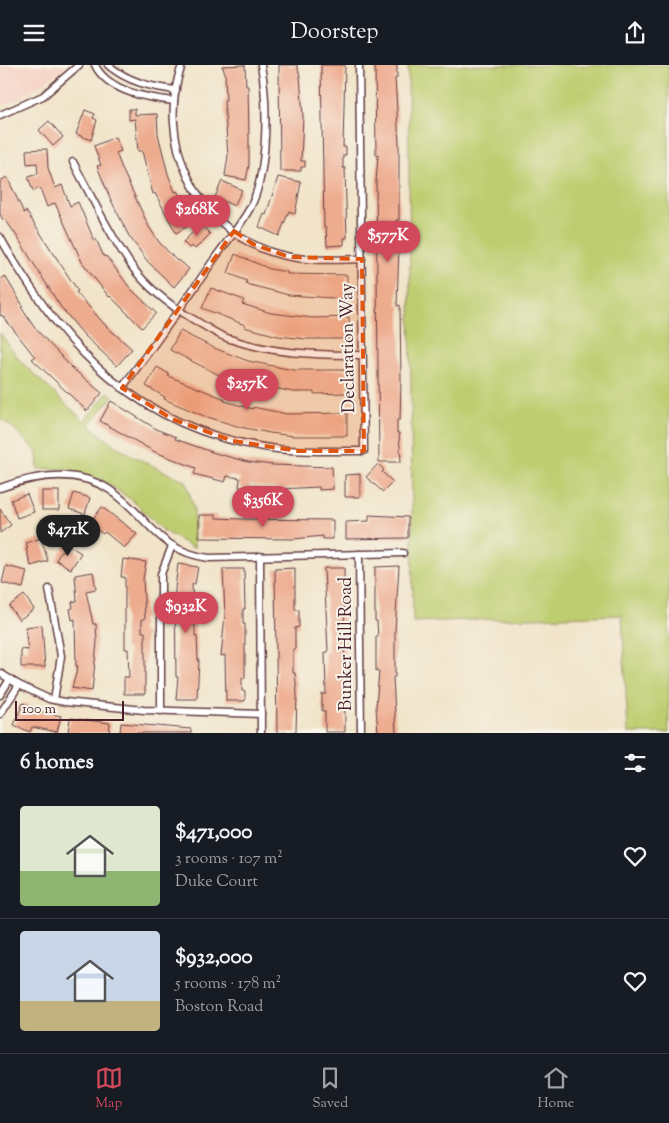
<!DOCTYPE html>
<meta charset="utf-8">
<style>
:root{--surface:#171b24;--page:#242831;--text:#f1f3f6;--muted:#9ea1a6;--line:#363941;--accent:#d1495b}
body{margin:0;font-family:"Sorts Mill Goudy",serif;background:var(--page);color:var(--text);height:100vh;display:flex;flex-direction:column;font-size:19px;white-space:nowrap}
*{box-sizing:border-box;margin:0}
p{font-size:16px;color:var(--muted)}
.icon{flex:none;width:28px;height:28px;fill:none;stroke:currentColor;stroke-width:2;stroke-linecap:round;stroke-linejoin:round}
.map{position:relative;height:668px;overflow:hidden}
.side{display:flex;flex-direction:column;background:var(--surface);flex:1}
.side>*{flex:none}
.scale{position:absolute;left:15px;bottom:12px;width:109px;box-sizing:border-box;padding-left:5px;border:2px solid #4a1f2b;border-top:0;font-size:14px;line-height:18px;white-space:nowrap;color:#4a1f2b;-webkit-text-stroke:4px #f7f3e8;paint-order:stroke}
.price{position:absolute;translate:-50% -42px;padding:0 11px;border-radius:18px;background:var(--accent);color:#fff;font-size:16px;line-height:32px;filter:drop-shadow(0 1px 2px #0008)}
.price::after{content:'';position:absolute;left:50%;top:30px;width:15px;height:11px;margin-left:-8px;background:inherit;clip-path:polygon(0 0,100% 0,50% 100%)}
.price.on{background:#222;color:#fff}
ul{padding:0;list-style:none}
li{display:flex;align-items:center;gap:15px;height:125px;padding:0 20px}
li+li{border-top:1px solid var(--line)}
li span{display:grid;place-items:center;flex:none;width:140px;height:100px;border-radius:5px;color:#555}
li>.icon{margin-inline-start:auto}
span .icon{width:60px;height:60px;fill:#fffc;stroke-width:1}
li b{font-size:21px}
h2{display:flex;justify-content:space-between;align-items:center;height:60px;padding:0 20px;font-size:21px}
header{display:flex;justify-content:space-between;align-items:center;height:65px;padding:0 20px;background:var(--surface);font-size:22px;font-weight:600}
.menu{display:flex;justify-content:space-around;align-items:center;height:70px;border-top:1px solid var(--line);background:var(--surface);font-size:14px;color:var(--muted)}
.menu a{display:grid;justify-items:center;gap:2px}
.menu .on{color:var(--accent)}
.map>svg:first-child{display:block}
</style>
<header><svg class="icon" aria-label="menu" viewBox="0 0 24 24"><path d="M4 6h16M4 12h16M4 18h16"/></svg>Doorstep<svg class="icon" aria-label="share" viewBox="0 0 24 24"><path d="M12 15V3M7 8l5-5 5 5M5 13v7h14v-7"/></svg></header>
<div class="map">
<svg width="669" height="668" viewBox="0 0 669 668">
<rect width="100%" height="100%" fill="#f7f3e8"/>
<filter id="ink" filterUnits="userSpaceOnUse"><feTurbulence type="fractalNoise" baseFrequency=".02" numOctaves="2"/><feDisplacementMap in="SourceGraphic" scale="10" xChannelSelector="R" yChannelSelector="G"/><feConvolveMatrix kernelMatrix="1 2 1 2 8 2 1 2 1" color-interpolation-filters="sRGB"/></filter>
<filter id="wash" filterUnits="userSpaceOnUse"><feTurbulence type="fractalNoise" baseFrequency=".0096" numOctaves="4" result="noise"/><feDisplacementMap in="SourceGraphic" scale="20" xChannelSelector="R" yChannelSelector="G"/><feGaussianBlur stdDeviation="1.12" result="paint"/><feColorMatrix in="noise" values="0 0 0 0 0 0 0 0 0 0 0 0 0 0 0 0 0 1.4 0 .05"/><feComposite in="paint" operator="in"/></filter>
<g filter="url(#wash)">
<rect width="100%" height="100%" fill="#f1e4c9"/>
<!-- built -->
<path fill="#f6d1c5" d="M0 0H66L58 8 17 35 0 41Z"/>
<!-- green -->
<g fill="#becd6f" stroke="#84764d">
<path d="M408 0H669V668H628L622 550 413 557Z"/>
<path d="M0 268 21 297 84 356 108 327 113 331 89 360C118 386 151 401 186 416L194 444V483L164 466 132 435 102 415 66 404H38L37 387 12 362 0 354Z"/>
</g>
<g id="blocks">
<!-- building -->
<g fill="#eeac8f">
<path d="M245 0 246 21H248L249 71V100L246 115 225 111 228 91 224 35H226L225 8 222 1Z"/>
<path d="M279 0H297L300 11 303 51 301 96H305V102H301V106H280Z"/>
<path d="M321 0H345L343 82H346V90H343V103H345L347 173H344V180L327 181 326 162H324Z"/>
<path d="M375 0H397V13H395L399 79V155H396L395 180H399L397 241 400 240 401 315 400 355H397V368H399L401 397H379L376 117 378 90H376Z"/>
<path d="M129 44H135V50L157 49 158 69 168 109 175 127 177 126 196 156 176 168 155 128 153 129 142 86H138L135 54 129 55Z"/>
<path d="M85 45 95 49 93 53 97 55 91 75 76 69Z"/>
<path d="M49 56 63 72 53 81 39 65Z"/>
<path d="M115 72 121 86 116 88 123 106 149 162 159 177 177 196 179 195 189 204 174 222 148 197 129 171 110 133 97 101 101 100 94 81Z"/>
<path d="M47 84 48 103 55 123 62 120 70 141 78 137 94 175 96 174 104 192 106 191 130 223 156 248 142 263 110 231 109 232 82 197 55 138 47 142 40 123 33 126 28 112 38 109 37 98 27 99 26 85Z"/>
<path d="M7 112 24 148 26 146 78 226 76 227 106 261 132 284 117 301 84 270 60 241 16 170 5 154 3 155 0 149V116Z"/>
<path d="M278 112 301 117 295 149 289 146 279 171 259 162 264 149 266 150Z"/>
<path d="M222 116 242 125 234 141 215 132Z"/>
<path d="M201 159 210 169 195 184 192 181 189 183 183 177Z"/>
<path d="M235 189 270 204 287 207V209L347 210V234L289 230 246 219 247 216 228 208Z"/>
<path d="M5 211 23 241 21 242 34 262 72 303 102 328 87 346 32 294 35 292 2 250 0 251V214Z"/>
<path d="M211 223 244 235 242 239 271 248 313 253 349 252 350 274H306L278 271 244 262 245 260 202 243Z"/>
<path d="M180 266 214 283 248 296 293 305H347V328L314 329V327H293L264 321V323L219 310 170 285Z"/>
<path d="M157 302 169 309 168 311 225 334 224 336 253 344V342L287 349 347 348V371H294L270 368 240 362 204 351 164 334 165 332 146 321Z"/>
<path d="M111 336 158 365 176 372 175 374 215 388 248 397 273 400 332 402 333 424 319 425V422L279 424 250 420 249 424 239 422 240 413 227 411 225 417 194 409 196 403 155 387 100 356Z"/>
<path d="M378 399 384 405 382 407 393 417 383 427 366 412Z"/>
<path d="M360 409V432H345V410Z"/>
<rect x="42" y="426" width="17" height="19"/>
<path d="M74 428 90 433 85 449 69 444Z"/>
<path d="M27 429 34 447 17 453 11 435Z"/>
<path d="M102 442 137 469 124 483 105 467 103 469 89 459Z"/>
<path d="M0 444 11 460 0 468Z"/>
<path d="M199 450H216V453L240 454 333 455V474H323V471L293 474 199 473Z"/>
<path d="M369 450 408 452V473L346 474V457L369 456Z"/>
<path d="M41 473 48 496 31 501 26 484 28 483 26 478Z"/>
<path d="M66 479 81 488 71 504 56 495Z"/>
<path d="M123 494 146 497 143 514 145 554H142V567H145V629H124V612H129L128 584H125V512H121Z"/>
<path d="M178 499 198 502 195 519H192L193 548H195V571H197L198 595H199L197 634H176L178 612H176L175 524Z"/>
<path d="M6 501 27 506 23 523 2 518Z"/>
<path d="M399 501 395 566V612H393L396 668H378L376 642 379 606H376V572H378L377 556H375V502Z"/>
<path d="M295 503V545H299V562L295 563V584H293V608H295L297 629 296 667 277 668 275 504Z"/>
<path d="M324 503H344L345 667H325V646H322V629H326L325 587H328Z"/>
<path d="M223 504H244L245 544H243V559H245V613H242V626H245V636H226L225 590 221 591 225 550Z"/>
<path d="M93 507 96 524 86 526 93 559H96L97 577 92 626 72 623 78 601H76L75 554 72 555 70 544 73 543 72 537 77 536 75 510Z"/>
<path d="M24 530 34 544 19 555 9 541Z"/>
<path d="M42 560 45 602H21V584L28 585 25 562Z"/>
<path d="M23 638 38 646 61 651 57 667 32 662 30 667 14 660Z"/>
<path d="M70 653 110 658 109 668H68Z"/>
<path d="M121 658 191 664V668H120Z"/>
</g>
</g>
</g>
<g filter="url(#ink)">
<use href="#blocks" fill-opacity="0" stroke="#633d43" stroke-width="1"/>
<g fill="none" stroke-linecap="round" stroke-linejoin="round">
<!-- street casing -->
<g stroke="#633d43" stroke-width="9">
<g id="street">
<path d="M95 0C108 27 148 33 174 36"/>
<path d="M108 0C128 17 151 22 176 25"/>
<path d="M182 0C155 74 195 161 271 187 300 197 331 195 362 194"/>
<path d="M0 50 43 31 79 0"/>
<path d="M73 97C92 133 110 170 133 203 148 223 170 240 191 253 202 259 215 269 227 273 271 289 317 290 362 290"/>
<path d="M0 172C63 285 141 367 277 384 305 387 335 386 364 386L359 0"/>
<path d="M122 323C154 280 185 237 215 193 227 176 243 158 252 139 268 104 268 38 261 0"/>
<path d="M0 423C35 410 76 403 110 425 149 451 155 485 209 493L403 488"/>
<path d="M359 489 361 668"/>
<path d="M260 491 261 668"/>
<path d="M49 524 61 591 54 635"/>
<path d="M0 608 19 620 49 634 65 637 144 645 261 649"/>
<path d="M0 630 10 614"/>
<path d="M161 646V509L172 481"/>
<path d="M0 649 19 620"/>
</g>
</g>
<!-- street -->
<use href="#street" stroke="#fff" stroke-width="6"/>
</g>
</g>
<!-- marked area -->
<path fill="#e0560e" fill-opacity="0.2" stroke="#e0560e" stroke-width="4" stroke-dasharray="10 6" stroke-linejoin="round" d="M234 166 253 179 289 192 362 194 364 386H298L233 376 172 354 122 323Z"/>
<g text-anchor="middle" stroke-width="4" stroke-linejoin="round" paint-order="stroke">
<!-- street labels -->
<g font-size="18" fill="#4a1f2b" stroke="#f7f3e8">
<text transform="translate(347 283) rotate(-91)" y="6">Declaration Way</text>
<text transform="translate(345 579) rotate(-90)" y="6">Bunker Hill Road</text>
</g>
</g>
</svg>
<div class="scale">100 m</div>
<b class="price" style="left:197px;top:172px">$268K</b>
<b class="price" style="left:388px;top:198px">$577K</b>
<b class="price" style="left:247px;top:346px">$257K</b>
<b class="price" style="left:263px;top:463px">$356K</b>
<b class="price on" style="left:68px;top:492px">$471K</b>
<b class="price" style="left:186px;top:569px">$932K</b>
</div>
<section class="side">
<h2>6 homes<svg class="icon" aria-label="filters" viewBox="0 0 24 24"><path d="M4 7h16M4 17h16"/><circle cx="9" cy="7" r="2"/><circle cx="15" cy="17" r="2"/></svg></h2>
<ul>
<li><span style="background:linear-gradient(#dfe7d0 65%,#8fb573 0)"><svg class="icon" aria-label="home" viewBox="0 0 24 24"><path d="M3 11l9-7 9 7M6 9v11h12V9"/></svg></span><div><b>$471,000</b><p>3 rooms · 107 m²</p><p>Duke Court</p></div><svg class="icon" aria-label="heart" viewBox="0 0 24 24"><path d="M12 20l-8-8c-3-5 5-10 8-4 3-6 11-1 8 4z"/></svg></li>
<li><span style="background:linear-gradient(#c9d6e8 70%,#c2b280 0)"><svg class="icon" aria-label="home" viewBox="0 0 24 24"><path d="M3 11l9-7 9 7M6 9v11h12V9"/></svg></span><div><b>$932,000</b><p>5 rooms · 178 m²</p><p>Boston Road</p></div><svg class="icon" aria-label="heart" viewBox="0 0 24 24"><path d="M12 20l-8-8c-3-5 5-10 8-4 3-6 11-1 8 4z"/></svg></li>
</ul>
</section>
<nav class="menu">
<a class="on"><svg class="icon" aria-label="map" viewBox="0 0 24 24"><path d="M3 6l6-2 6 2 6-2v14l-6 2-6-2-6 2zM9 4v14M15 6v14"/></svg>Map</a>
<a><svg class="icon" aria-label="saved" viewBox="0 0 24 24"><path d="M7 4h10v16l-5-4-5 4z"/></svg>Saved</a>
<a><svg class="icon" aria-label="home" viewBox="0 0 24 24"><path d="M3 11l9-7 9 7M6 9v11h12V9"/></svg>Home</a>
</nav>
